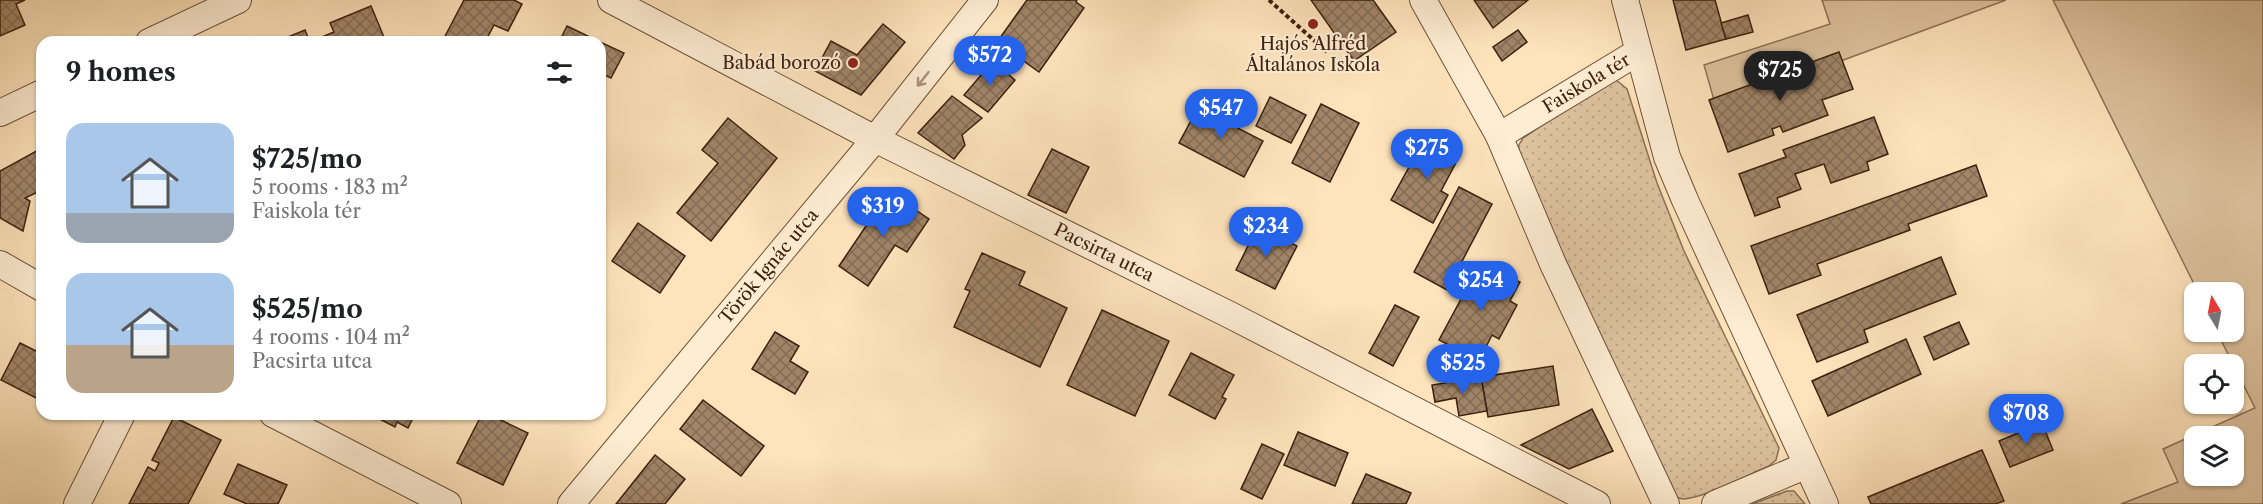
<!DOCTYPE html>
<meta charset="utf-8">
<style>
:root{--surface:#fff;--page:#f6f6f6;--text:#202124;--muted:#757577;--accent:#2563eb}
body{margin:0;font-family:"Libre Caslon Text",serif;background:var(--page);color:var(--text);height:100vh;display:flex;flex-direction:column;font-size:22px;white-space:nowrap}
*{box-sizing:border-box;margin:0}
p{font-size:20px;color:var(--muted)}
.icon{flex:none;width:33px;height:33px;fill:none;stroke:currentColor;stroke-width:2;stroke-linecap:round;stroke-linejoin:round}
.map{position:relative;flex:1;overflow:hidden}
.details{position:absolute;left:36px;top:36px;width:570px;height:384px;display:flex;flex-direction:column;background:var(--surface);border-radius:18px;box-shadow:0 2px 4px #0004}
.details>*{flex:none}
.needle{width:39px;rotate:350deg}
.controls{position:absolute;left:2184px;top:282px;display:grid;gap:12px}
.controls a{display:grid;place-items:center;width:60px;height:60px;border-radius:12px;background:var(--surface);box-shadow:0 2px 4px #0004;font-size:30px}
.price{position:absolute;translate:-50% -51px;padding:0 14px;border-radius:21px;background:var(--accent);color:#fff;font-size:20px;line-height:39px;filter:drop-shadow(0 2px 3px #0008)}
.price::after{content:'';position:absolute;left:50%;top:36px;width:18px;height:14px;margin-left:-9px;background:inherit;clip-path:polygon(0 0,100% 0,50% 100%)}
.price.active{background:#222;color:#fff}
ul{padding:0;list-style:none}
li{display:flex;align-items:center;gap:18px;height:150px;padding:0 30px}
li span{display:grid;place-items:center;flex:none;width:168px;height:120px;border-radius:18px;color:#555}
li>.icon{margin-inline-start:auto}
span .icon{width:72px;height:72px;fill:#fffc;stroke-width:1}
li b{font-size:26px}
h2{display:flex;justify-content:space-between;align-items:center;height:72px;padding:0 30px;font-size:26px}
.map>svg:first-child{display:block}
</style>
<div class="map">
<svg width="2263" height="504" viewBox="0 0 2263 504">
<defs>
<pattern id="grass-dots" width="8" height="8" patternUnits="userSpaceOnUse" patternTransform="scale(1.5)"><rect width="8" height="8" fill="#ddc29e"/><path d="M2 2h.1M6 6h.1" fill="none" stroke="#bfa687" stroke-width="1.8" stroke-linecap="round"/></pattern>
<pattern id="building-cross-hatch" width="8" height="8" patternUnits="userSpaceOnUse" patternTransform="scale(1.5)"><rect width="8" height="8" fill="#a18568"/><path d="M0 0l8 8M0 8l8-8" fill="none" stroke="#846c54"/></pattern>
</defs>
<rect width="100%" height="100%" fill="#fee3bb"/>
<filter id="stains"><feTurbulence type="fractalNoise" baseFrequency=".00333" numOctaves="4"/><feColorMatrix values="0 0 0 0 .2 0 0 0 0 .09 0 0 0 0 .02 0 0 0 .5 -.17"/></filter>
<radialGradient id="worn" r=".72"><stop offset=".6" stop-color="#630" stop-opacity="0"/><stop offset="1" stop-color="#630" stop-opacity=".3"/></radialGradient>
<!-- grass -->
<g fill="url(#grass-dots)" stroke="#8d7156" stroke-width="1.5">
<path d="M1615 79 1627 89 1657 183 1684 251 1779 448 1776 460 1769 466C1747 475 1707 497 1684 499 1678 499 1675 496 1672 492L1518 157 1519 145 1523 138 1607 82Z"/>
<path d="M1787 491H1794L1805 504H1752Z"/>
</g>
<!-- garden -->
<g fill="#ddc29e" stroke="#8d7156" stroke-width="1.5" fill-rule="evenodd">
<path d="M1822 0H2006L1716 107 1704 65 1830 24Z"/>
<path d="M2053 0H2263V504H2121L2178 482 2163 449 2255 408 2217 332H2234V292H2198ZM2194 436H2234V476H2194Z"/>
</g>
<!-- building -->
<g fill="url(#building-cross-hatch)" stroke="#3d200f" stroke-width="1.5">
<path d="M0 0H25L16 4 25 25 0 36Z"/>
<path d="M464 0H514L522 4 508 31 494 25 485 42H442Z"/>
<path d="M1027 0H1077L1076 2 1084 8 1039 72 997 42Z"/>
<path d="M1311 0H1373L1396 32 1354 61Z"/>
<path d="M1474 0H1528L1493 28Z"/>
<path d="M1673 0H1715L1726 39 1686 50Z"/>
<path d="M371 6 386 42H276L305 30 310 42 334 32 330 23Z"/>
<path d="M1748 15 1753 32 1726 39 1721 23Z"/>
<path d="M883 24 905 42 861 95 815 71 831 41 857 55Z"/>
<path d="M567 26 600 42H559Z"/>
<path d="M1518 30 1527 42 1502 61 1493 47Z"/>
<path d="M600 42 624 53 611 78 600 73Z"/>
<path d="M1839 52 1853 89 1822 100 1828 115 1783 132 1780 126 1772 129 1774 135 1728 152 1709 100Z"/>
<path d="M993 61 1015 80 988 112 964 95Z"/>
<path d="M952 96 982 118 962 135 965 145 954 159 918 133Z"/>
<path d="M1270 97 1306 115 1291 143 1256 126Z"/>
<path d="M1201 102 1228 116 1226 122 1263 141 1244 177 1179 143Z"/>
<path d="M1321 104 1359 123 1330 182 1292 163Z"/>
<path d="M1874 117 1888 154 1867 162 1869 170 1831 183 1824 164 1795 174 1801 189 1777 198 1780 207 1755 216 1739 174 1786 157 1783 150Z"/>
<path d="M728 118 777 158 711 241 677 213 718 163 702 150Z"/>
<path d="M1426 136 1460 155 1441 191 1448 195 1433 223 1391 200Z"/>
<path d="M42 148V190L25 198 30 201 23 231 0 218V171Z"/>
<path d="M1052 149 1089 167 1066 213 1028 195Z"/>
<path d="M1976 165 1987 196 1908 224 1910 230 1817 264 1821 275 1769 294 1751 246Z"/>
<path d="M1459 187 1492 204 1447 290 1414 272Z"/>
<path d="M889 192 929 219 907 252 895 245 868 286 839 266Z"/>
<path d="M638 223 685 256 660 293 612 261Z"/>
<path d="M1258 226 1297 246 1275 289 1236 270Z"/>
<path d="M982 253 1025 272 1019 285 1067 308 1040 367 954 327 970 291 965 289Z"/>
<path d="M1941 257 1956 294 1864 330 1868 342 1817 362 1797 315Z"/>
<path d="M1481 262 1520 282 1510 301 1517 305 1499 339 1492 335 1479 361 1439 340Z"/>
<path d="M1395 305 1419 317 1393 366 1369 353Z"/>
<path d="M1102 310 1169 341 1135 416 1067 385Z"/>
<path d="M1959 322 1969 344 1934 360 1924 337Z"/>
<path d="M775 332 799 346 790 361 808 372 795 394 752 369Z"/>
<path d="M1906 339 1921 374 1828 416 1812 381Z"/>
<path d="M20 343 42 354V401L1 380Z"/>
<path d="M1191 353 1234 375 1222 397 1226 399 1215 419 1169 395Z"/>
<path d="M1553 366 1559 405 1488 417 1481 377Z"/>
<path d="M1481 377 1487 411 1459 416 1456 398 1435 402 1432 385Z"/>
<path d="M703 400 764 446 741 476 680 429Z"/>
<path d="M1592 409 1613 451 1569 469 1521 445Z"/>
<path d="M370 414H415L408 428 397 422 395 427Z"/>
<path d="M482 414H488L528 433 503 485 457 463Z"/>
<path d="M174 417 221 440 188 504H129L148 467 155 471 159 463 152 460Z"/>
<path d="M2042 423 2053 450 2010 467 1999 441Z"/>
<path d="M1298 432 1348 453 1335 486 1284 465Z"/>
<path d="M1262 444 1284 454 1262 499 1241 489Z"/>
<path d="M1982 450 2004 501 1995 504H1871L1868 497Z"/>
<path d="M655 455 685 479 665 504H616Z"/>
<path d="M238 464 287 485 278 504H247L224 494Z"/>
<path d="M1366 474 1411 493 1406 504H1352Z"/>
</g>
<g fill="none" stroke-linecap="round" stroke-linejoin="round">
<!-- street casing -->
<g stroke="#6d513a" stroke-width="28">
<g id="street">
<path id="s1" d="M611 0 875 139 1230 315 1597 504"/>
<path d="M1423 0 1499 136 1553 264 1666 504"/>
<path d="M1625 0 1667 157 1685 200 1825 504"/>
<path d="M149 42 238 0"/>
<path d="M0 113 42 93"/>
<path id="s2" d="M1499 136 1638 52"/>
<path d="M0 264 42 288"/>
<path d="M273 414 448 504"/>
<path d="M77 504 122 414"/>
<path id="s3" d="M571 504 875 139 985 0"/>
<path d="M1715 504 1807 465"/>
</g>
</g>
<!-- path -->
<path stroke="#3d200f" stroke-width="4" stroke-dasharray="4.5 3" stroke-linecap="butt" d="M1269 0 1327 52"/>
<!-- street -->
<use href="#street" stroke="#feedd3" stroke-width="26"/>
</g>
<!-- one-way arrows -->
<defs><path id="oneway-shaft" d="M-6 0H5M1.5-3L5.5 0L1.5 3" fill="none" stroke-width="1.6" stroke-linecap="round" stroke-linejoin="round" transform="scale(1.5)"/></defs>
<use stroke="#a7917b" href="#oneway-shaft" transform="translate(923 79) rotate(128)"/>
<!-- markers -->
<g fill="#8f2418" stroke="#feedd3" stroke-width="2">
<circle cx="1313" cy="24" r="6"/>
<circle cx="853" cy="63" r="6"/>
</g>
<g text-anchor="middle" stroke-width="4.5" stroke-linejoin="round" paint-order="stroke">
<!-- poi labels -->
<g font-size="18" fill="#3d200f" stroke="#feedd3">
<text x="1313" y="50">Hajós Alfréd<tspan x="1313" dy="21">Általános Iskola</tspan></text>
<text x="841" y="69" text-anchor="end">Babád borozó</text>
</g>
<!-- street labels -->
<g font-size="18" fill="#3d200f" stroke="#feedd3">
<text dy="6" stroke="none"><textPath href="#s2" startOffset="102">Faiskola tér</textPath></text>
<text dy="6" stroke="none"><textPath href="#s1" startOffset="554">Pacsirta utca</textPath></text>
<text dy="6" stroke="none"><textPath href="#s3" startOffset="309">Török Ignác utca</textPath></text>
</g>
</g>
<rect width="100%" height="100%" filter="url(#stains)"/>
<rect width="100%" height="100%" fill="url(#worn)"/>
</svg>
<div class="controls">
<a><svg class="needle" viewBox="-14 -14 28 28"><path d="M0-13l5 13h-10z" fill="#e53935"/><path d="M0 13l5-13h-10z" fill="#757577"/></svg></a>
<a><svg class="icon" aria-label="locate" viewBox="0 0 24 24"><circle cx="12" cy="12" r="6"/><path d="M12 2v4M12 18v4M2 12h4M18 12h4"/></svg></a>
<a><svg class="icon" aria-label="layers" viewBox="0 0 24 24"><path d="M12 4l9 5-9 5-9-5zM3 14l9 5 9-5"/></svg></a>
</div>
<b class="price" style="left:990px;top:87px">$572</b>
<b class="price active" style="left:1780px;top:102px">$725</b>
<b class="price" style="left:1221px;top:140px">$547</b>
<b class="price" style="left:1427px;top:180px">$275</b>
<b class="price" style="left:883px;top:238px">$319</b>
<b class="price" style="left:1266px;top:258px">$234</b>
<b class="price" style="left:1481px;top:312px">$254</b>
<b class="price" style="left:1463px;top:395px">$525</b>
<b class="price" style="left:2026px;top:445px">$708</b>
<section class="details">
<h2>9 homes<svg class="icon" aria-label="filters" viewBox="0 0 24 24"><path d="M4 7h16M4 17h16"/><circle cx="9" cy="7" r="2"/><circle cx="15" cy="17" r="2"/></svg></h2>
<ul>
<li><span style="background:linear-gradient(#a9c7e8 75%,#9aa5b1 0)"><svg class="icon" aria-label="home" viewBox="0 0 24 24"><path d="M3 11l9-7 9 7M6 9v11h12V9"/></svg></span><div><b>$725/mo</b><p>5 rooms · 183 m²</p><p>Faiskola tér</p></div></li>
<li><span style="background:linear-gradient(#a9c7e8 60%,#b9a48a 0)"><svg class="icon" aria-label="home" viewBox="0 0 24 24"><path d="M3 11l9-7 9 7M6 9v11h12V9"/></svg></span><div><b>$525/mo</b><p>4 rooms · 104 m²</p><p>Pacsirta utca</p></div></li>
</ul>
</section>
</div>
